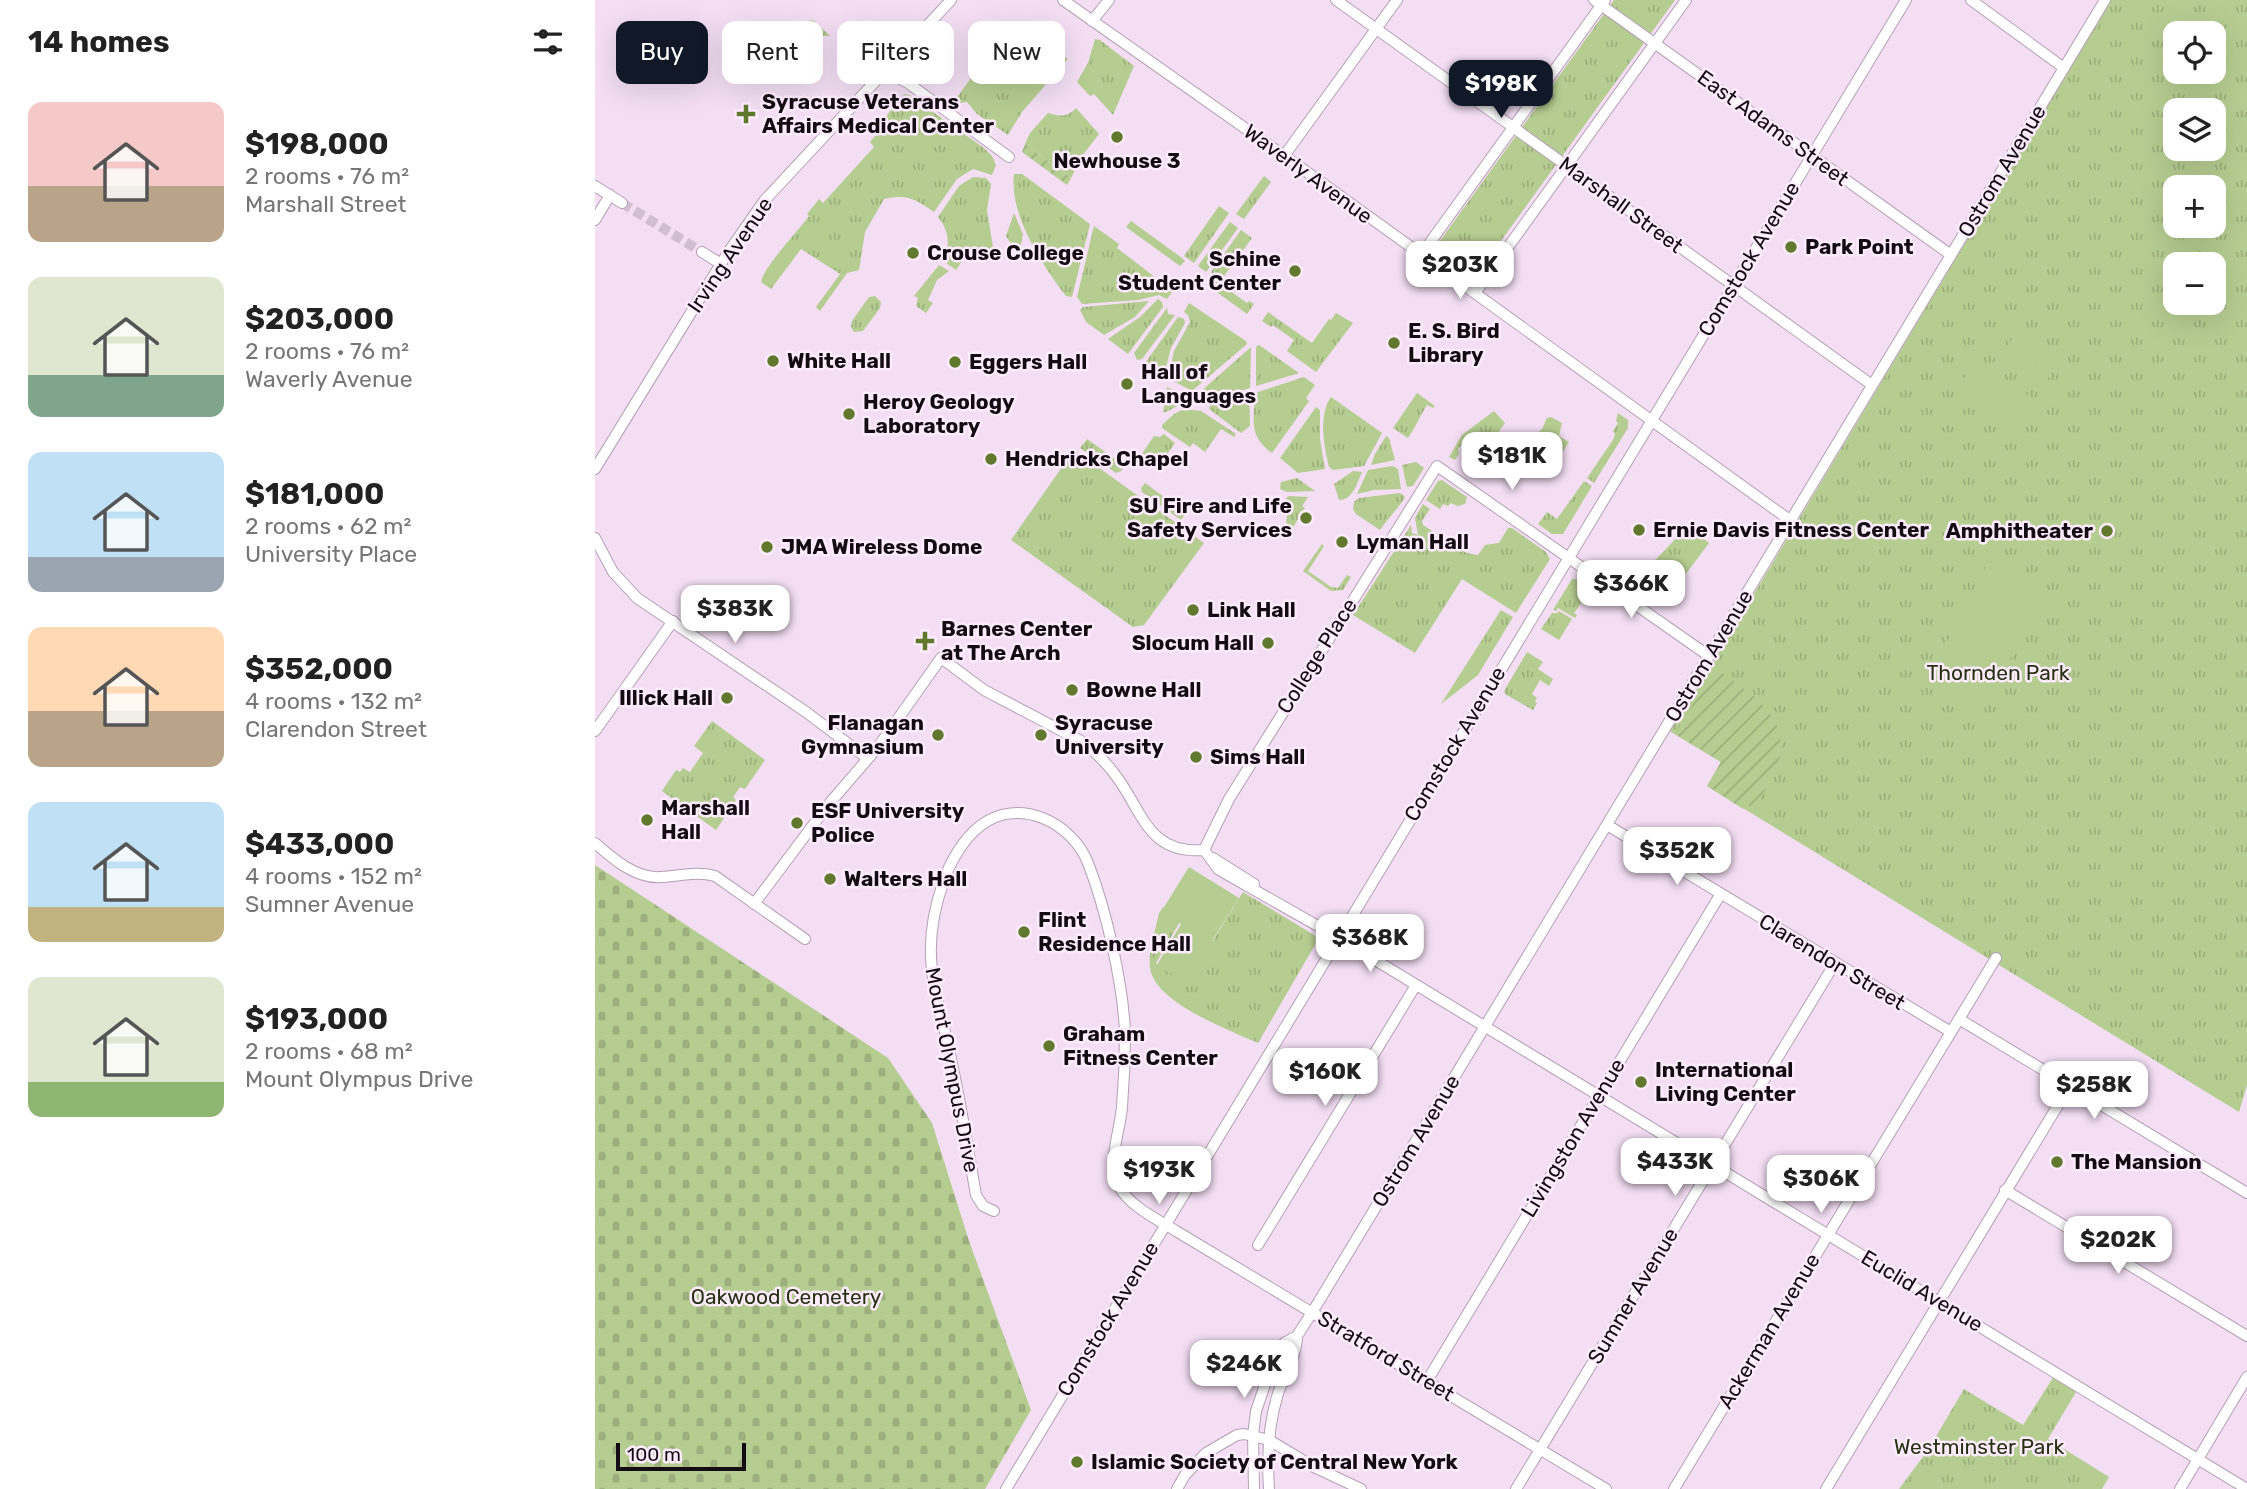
<!DOCTYPE html>
<meta charset="utf-8">
<style>
:root{--surface:#fff;--page:#f6f6f6;--text:#222;--muted:#767676;--accent:#111827}
body{margin:0;font-family:Rubik,sans-serif;background:var(--page);color:var(--text);height:100vh;display:flex;flex-direction:column;font-size:26px;white-space:nowrap}
*{box-sizing:border-box;margin:0}
p{font-size:23px;color:var(--muted)}
.icon{flex:none;width:38px;height:38px;fill:none;stroke:currentColor;stroke-width:2;stroke-linecap:round;stroke-linejoin:round}
.map{position:relative;flex:1;overflow:hidden}
.drawer{display:flex;flex-direction:column;background:var(--surface);width:595px}
.drawer>*{flex:none}
.banner{position:absolute;left:21px;top:21px;width:665px;height:63px;display:flex;gap:14px}
.tools{position:absolute;left:1568px;top:21px;display:grid;gap:14px}
.tools a{display:grid;place-items:center;width:63px;height:63px;border-radius:14px;background:var(--surface);box-shadow:0 7px 28px #0002;font-size:35px}
.scale{position:absolute;left:21px;bottom:18px;width:130px;box-sizing:border-box;padding-left:7px;border:4px solid #130c13;border-top:0;font-size:19px;line-height:24px;white-space:nowrap;color:#130c13;-webkit-text-stroke:5px #feecfe;paint-order:stroke}
.price{position:absolute;translate:-50% -60px;padding:0 16px;border-radius:14px;background:#fff;color:#222;font-size:23px;line-height:46px;filter:drop-shadow(0 2px 4px #0008)}
.price::after{content:'';position:absolute;left:50%;top:42px;width:21px;height:16px;margin-left:-10px;background:inherit;clip-path:polygon(0 0,100% 0,50% 100%)}
.price.active{background:var(--accent);color:#fff}
ul{padding:0;list-style:none}
li{display:flex;align-items:center;gap:21px;height:175px;padding:0 28px}
li span{display:grid;place-items:center;flex:none;width:196px;height:140px;border-radius:14px;color:#555}
li>.icon{margin-inline-start:auto}
span .icon{width:84px;height:84px;fill:#fffc;stroke-width:1}
li b{font-size:30px}
h2{display:flex;justify-content:space-between;align-items:center;height:84px;padding:0 28px;font-size:30px}
.pill{padding:0 24px;border-radius:14px;background:var(--surface);box-shadow:0 7px 28px #0002;font-size:24px;line-height:63px}
.pill.active{background:var(--accent);color:#fff}
main{display:flex;flex:1;min-height:0}
.map>svg:first-child{display:block}
</style>
<main>
<section class="drawer">
<h2>14 homes<svg class="icon" aria-label="filters" viewBox="0 0 24 24"><path d="M4 7h16M4 17h16"/><circle cx="9" cy="7" r="2"/><circle cx="15" cy="17" r="2"/></svg></h2>
<ul>
<li><span style="background:linear-gradient(#f6c9c9 60%,#b9a48a 0)"><svg class="icon" aria-label="home" viewBox="0 0 24 24"><path d="M3 11l9-7 9 7M6 9v11h12V9"/></svg></span><div><b>$198,000</b><p>2 rooms · 76 m²</p><p>Marshall Street</p></div></li>
<li><span style="background:linear-gradient(#dfe7d0 70%,#7fa58c 0)"><svg class="icon" aria-label="home" viewBox="0 0 24 24"><path d="M3 11l9-7 9 7M6 9v11h12V9"/></svg></span><div><b>$203,000</b><p>2 rooms · 76 m²</p><p>Waverly Avenue</p></div></li>
<li><span style="background:linear-gradient(#bfe0f5 75%,#9aa5b1 0)"><svg class="icon" aria-label="home" viewBox="0 0 24 24"><path d="M3 11l9-7 9 7M6 9v11h12V9"/></svg></span><div><b>$181,000</b><p>2 rooms · 62 m²</p><p>University Place</p></div></li>
<li><span style="background:linear-gradient(#ffd9b3 60%,#b9a48a 0)"><svg class="icon" aria-label="home" viewBox="0 0 24 24"><path d="M3 11l9-7 9 7M6 9v11h12V9"/></svg></span><div><b>$352,000</b><p>4 rooms · 132 m²</p><p>Clarendon Street</p></div></li>
<li><span style="background:linear-gradient(#bfe0f5 75%,#c2b280 0)"><svg class="icon" aria-label="home" viewBox="0 0 24 24"><path d="M3 11l9-7 9 7M6 9v11h12V9"/></svg></span><div><b>$433,000</b><p>4 rooms · 152 m²</p><p>Sumner Avenue</p></div></li>
<li><span style="background:linear-gradient(#dfe7d0 75%,#8fb573 0)"><svg class="icon" aria-label="home" viewBox="0 0 24 24"><path d="M3 11l9-7 9 7M6 9v11h12V9"/></svg></span><div><b>$193,000</b><p>2 rooms · 68 m²</p><p>Mount Olympus Drive</p></div></li>
</ul>
</section>
<div class="map">
<svg width="1652" height="1489" viewBox="0 0 1652 1489">
<defs>
<pattern id="grass-tufts" width="24" height="20" patternUnits="userSpaceOnUse" patternTransform="scale(1.75)"><rect width="24" height="20" fill="#b6cd91"/><path d="M3 7l-1-3M5 7V3M7 7l1-3M15 17l-1-3M17 17v-4M19 17l1-3" fill="none" stroke="#9caf7c"/></pattern>
<pattern id="cemetery-stones" width="16" height="16" patternUnits="userSpaceOnUse" patternTransform="scale(1.75)"><rect width="16" height="16" fill="#b6cd91"/><path d="M2 7V4a2 2 0 0 1 4 0v3zM10 15v-3a2 2 0 0 1 4 0v3z" fill="#9caf7c"/></pattern>
<pattern id="garden-furrows" width="10" height="10" patternUnits="userSpaceOnUse" patternTransform="scale(1.75)"><rect width="10" height="10" fill="#b6cd91"/><path d="M-1 1l2-2M0 10L10 0M9 11l2-2" fill="none" stroke="#9caf7c"/></pattern>
</defs>
<rect width="100%" height="100%" fill="#f3def3"/>
<!-- grass -->
<g fill="url(#grass-tufts)" fill-rule="evenodd">
<path d="M1019 0H1080L882 274 842 245Z"/>
<path d="M1516 0H1652V1085L1644 1112 1112 786 1126 762 1076 732 1075 730 1112 672ZM1580 33H1619V72H1580ZM1580 110H1619V149H1580ZM1580 187H1619V226H1580ZM1580 264H1619V303H1580Z"/>
<path d="M500 39 505 40 539 66 518 115 499 94 495 96 482 82 493 63Z"/>
<path d="M448 40 473 59 427 112 413 135 382 114 372 102 364 103 360 100 402 42 418 53 425 43 431 42 441 50Z"/>
<path d="M309 94 314 95 389 148 397 156 401 165 397 175 378 169 362 179 339 212C319 199 314 194 289 199L270 232 264 270 252 273 225 311 221 307 245 274 206 249 176 289 166 282C168 268 202 232 214 216L212 214 224 199 228 203 279 147 275 142 281 135 284 125Z"/>
<path d="M481 108 504 134 487 156 476 178 430 144 435 133 453 113C464 116 472 118 481 108Z"/>
<path d="M419 174H427L495 224 477 297 471 296C447 265 414 215 419 174Z"/>
<path d="M669 176 676 182 649 219 641 214Z"/>
<path d="M378 177 391 178 396 184 392 210 398 247 393 255 387 253 376 258 371 255 361 270 347 260C357 246 353 229 343 217L364 186Z"/>
<path d="M624 206 634 213 599 263 589 256Z"/>
<path d="M419 213 428 234 424 257 411 236Z"/>
<path d="M536 221 587 258 590 261 585 266 531 227Z"/>
<path d="M635 222 643 228 611 272 603 266Z"/>
<path d="M499 226 524 244 522 248 578 291 572 299 564 295 543 300 487 304 482 297Z"/>
<path d="M646 230 657 238 624 283 652 303 654 301 659 304 652 314 616 288 619 278 616 272Z"/>
<path d="M344 265 354 271 342 280 333 300 338 303 331 313 321 306 323 298 319 296Z"/>
<path d="M280 296 286 302 285 308 268 331 259 332 256 327 257 321 274 297Z"/>
<path d="M563 299 567 302 568 307 533 354 513 339 545 317Z"/>
<path d="M554 301 540 317 509 335 491 322 485 310 488 307Z"/>
<path d="M594 303 651 341 652 344 597 391 573 378 579 351 595 322 593 315 589 312Z"/>
<path d="M572 308 573 314 580 315 547 359 542 360 539 353Z"/>
<path d="M673 312 717 343 734 319 736 320 741 313 758 323 721 372 692 351 699 340 678 325 676 327 667 321Z"/>
<path d="M583 317 589 319 590 323 576 348 569 375 567 376 548 366Z"/>
<path d="M664 345 704 373 661 386V347Z"/>
<path d="M656 347 655 388 622 398 605 395V392Z"/>
<path d="M709 377 720 385 711 398 714 401 677 453C653 435 659 421 660 393Z"/>
<path d="M572 387 586 393C590 405 577 409 568 413Z"/>
<path d="M822 393 840 406 838 408 832 405C825 416 820 428 813 438L798 428Z"/>
<path d="M654 394 655 426 646 433 614 409 615 405Z"/>
<path d="M736 397 787 433 769 466 738 470 734 467C729 447 723 415 736 397Z"/>
<path d="M721 407 725 410V439L730 469 703 473 685 458Z"/>
<path d="M589 409 606 411 641 434 639 437 626 429 610 452 598 443 595 447 567 428V425L579 414Z"/>
<path d="M899 411 910 423 894 446 876 434 863 449 864 454 860 460 854 457 867 435Z"/>
<path d="M1023 413 1033 420V428L999 483 992 478 1018 440 1020 434 1018 431 1023 423 1021 421Z"/>
<path d="M956 417 967 423 964 436 974 442 963 459 951 454 937 438 947 429 952 418Z"/>
<path d="M569 434 580 443 570 457H565L557 468 544 461V458L559 436 565 437Z"/>
<path d="M791 436 794 438 800 460 776 465 780 454Z"/>
<path d="M492 439 530 466 526 471 521 473 485 448Z"/>
<path d="M933 442 939 445 950 459 962 463 963 468 959 475C950 477 945 471 935 472L931 463 923 458Z"/>
<path d="M479 450 609 543 549 625 538 627 416 540Z"/>
<path d="M821 462 829 468 818 486 812 487 807 465Z"/>
<path d="M798 466 803 469 806 489 779 490 762 494 773 470Z"/>
<path d="M758 471 767 472C762 483 758 500 744 500L739 484Z"/>
<path d="M702 478 720 491 692 492 685 489 686 482Z"/>
<path d="M847 480 872 497 870 504 862 506 856 503 853 506 848 504 845 509 831 500 843 481Z"/>
<path d="M989 481 997 486 968 534H957L943 524 952 512 962 519Z"/>
<path d="M550 483 591 513 586 520 547 492 546 488Z"/>
<path d="M805 493 810 497C803 509 793 518 785 530L761 514 758 509 759 502 764 498Z"/>
<path d="M694 496 713 497 707 506 710 508 697 529 691 523 693 509 691 498Z"/>
<path d="M828 504 835 509 827 521 828 525 872 553 883 555 890 545 904 543 913 528H917L951 552 955 559 921 613 867 579 820 653 758 615 816 525 817 533 823 535 820 518Z"/>
<path d="M1093 526 1114 543 1078 591 1053 597 1036 585Z"/>
<path d="M727 544 729 546 713 571 736 587 743 588 752 575 756 577 748 590 736 591 708 571Z"/>
<path d="M977 579H981L1000 593 997 597 992 595 979 613 982 615 980 618 963 608 961 611 958 610Z"/>
<path d="M906 610 918 617 883 675 846 704Z"/>
<path d="M964 611 977 619 964 640 946 629 957 613H962Z"/>
<path d="M932 652 948 662 943 669 958 679 954 686 945 680 937 694 942 698 940 701 942 703 938 710 910 694 909 691Z"/>
<path d="M117 721 170 760 150 789 145 787 138 797 141 800 121 830 67 791 81 770 85 772 88 768 95 772 108 753 99 746Z"/>
<path d="M648 892 724 938 663 1043C634 1030 558 1002 555 967 553 950 561 929 564 913L568 907 587 918 561 963 598 985 621 945 617 942Z"/>
<path d="M1461 1373 1484 1387 1453 1439 1514 1477 1507 1489H1304L1333 1450 1369 1389 1428 1425Z"/>
</g>
<!-- cemetery -->
<path fill="url(#cemetery-stones)" d="M0 865 293 1058 337 1123 374 1241 436 1410 390 1489H0Z"/>
<!-- garden -->
<g fill="url(#garden-furrows)">
<path d="M218 20 235 36H209L203 33 200 27 205 22Z"/>
<path d="M430 144 476 178 472 185 427 152Z"/>
<path d="M1120 668C1151 690 1196 715 1184 760 1179 777 1167 793 1160 810L1151 804 1148 809 1112 786 1126 762 1080 734Z"/>
</g>
<!-- pitch -->
<g fill="#b6cd91">
<path d="M1404 325 1416 333 1399 359 1387 351Z"/>
<path d="M1419 335 1431 343 1415 369 1403 361Z"/>
<path d="M1435 345 1447 353 1430 379 1418 371Z"/>
<path d="M1451 355 1463 363 1446 389 1434 381Z"/>
<path d="M1379 363 1391 370 1374 396 1362 389Z"/>
<path d="M1397 371 1412 381 1392 411 1377 401Z"/>
<path d="M1412 381 1442 401 1422 431 1393 411Z"/>
<path d="M1395 558 1452 587 1387 714 1330 685Z"/>
<path d="M594 867 644 898 617 941 624 947 599 988 562 965 586 924 566 912Z"/>
</g>
<g fill="none" stroke-linecap="round" stroke-linejoin="round">
<!-- minor-tunnel -->
<path stroke="#d1bed1" stroke-width="10" stroke-dasharray="10 5" stroke-linecap="butt" d="M27 203 107 252"/>
<!-- minor casing -->
<g stroke="#b49fb4" stroke-width="12">
<g id="minor">
<path d="M468 0 698 162 1196 521"/>
<path d="M741 0 1277 385"/>
<path d="M999 0 1356 255"/>
<path d="M1376 0 1469 68"/>
<path d="M497 21 514 0"/>
<path d="M290 71 313 83 414 157"/>
<path d="M689 156 802 0"/>
<path d="M0 186 27 203"/>
<path d="M0 220 15 195"/>
<path d="M107 252 126 264"/>
<path d="M826 255 1010 0"/>
<path d="M880 293 1091 0"/>
<path d="M0 469 132 254 169 201 356 0"/>
<path d="M0 538 18 572 42 598 211 712 272 758"/>
<path d="M0 731 78 621"/>
<path d="M1012 825 1356 1032"/>
<path d="M0 843C18 859 41 879 66 877 85 876 102 871 120 876L210 939"/>
<path d="M609 850 623 869 633 875 744 938 1652 1489"/>
<path d="M609 850 634 799 842 466 1114 656"/>
<path d="M618 858 659 884"/>
<path d="M159 904 233 805 283 747 346 658 389 690 486 741C501 752 513 764 524 780 549 816 555 854 609 850"/>
<path d="M1364 1019 1652 1193"/>
<path d="M1410 1190 1652 1336"/>
<path d="M399 1211 388 1206 381 1195C373 1150 366 1104 356 1059 342 991 323 955 348 883 354 864 368 839 385 826 423 796 477 822 493 863 511 909 528 983 530 1033 530 1058 529 1082 527 1107 525 1131 512 1163 523 1185 534 1206 562 1219 581 1231L1011 1489"/>
<path d="M663 1245 821 985"/>
<path d="M832 1381 1125 895"/>
<path d="M411 1489 1311 0"/>
<path d="M582 1489 590 1475 611 1453 642 1435 649 1434 674 1440 719 1467 766 1489"/>
<path d="M659 1489 658 1435 661 1411 674 1373 689 1343 702 1336 718 1311 1510 0"/>
<path d="M674 1489C672 1458 673 1427 682 1397 687 1377 702 1358 702 1336"/>
<path d="M921 1489 1240 963"/>
<path d="M1079 1489 1401 958"/>
<path d="M1231 1489 1474 1087"/>
<path d="M1585 1489 1652 1377"/>
</g>
</g>
<!-- minor -->
<use href="#minor" stroke="#fff" stroke-width="10"/>
</g>
<!-- markers -->
<g fill="#60792c" stroke="#feecfe" stroke-width="2.5">
<path d="M147.5 103.5h7v7h7v7h-7v7h-7v-7h-7v-7h7z"/>
<circle cx="522" cy="137" r="7"/>
<circle cx="1196" cy="247" r="7"/>
<circle cx="318" cy="253" r="7"/>
<circle cx="700" cy="271" r="7"/>
<circle cx="799" cy="343" r="7"/>
<circle cx="178" cy="361" r="7"/>
<circle cx="360" cy="362" r="7"/>
<circle cx="532" cy="384" r="7"/>
<circle cx="254" cy="414" r="7"/>
<circle cx="396" cy="459" r="7"/>
<circle cx="711" cy="518" r="7"/>
<circle cx="1044" cy="530" r="7"/>
<circle cx="1512" cy="531" r="7"/>
<circle cx="747" cy="542" r="7"/>
<circle cx="172" cy="547" r="7"/>
<circle cx="598" cy="610" r="7"/>
<path d="M326.5 630.5h7v7h7v7h-7v7h-7v-7h-7v-7h7z"/>
<circle cx="673" cy="643" r="7"/>
<circle cx="477" cy="690" r="7"/>
<circle cx="132" cy="698" r="7"/>
<circle cx="343" cy="735" r="7"/>
<circle cx="446" cy="735" r="7"/>
<circle cx="601" cy="757" r="7"/>
<circle cx="52" cy="820" r="7"/>
<circle cx="202" cy="823" r="7"/>
<circle cx="235" cy="879" r="7"/>
<circle cx="429" cy="932" r="7"/>
<circle cx="454" cy="1046" r="7"/>
<circle cx="1046" cy="1082" r="7"/>
<circle cx="1462" cy="1162" r="7"/>
<circle cx="482" cy="1462" r="7"/>
</g>
<g text-anchor="middle" stroke-width="5" stroke-linejoin="round" paint-order="stroke">
<!-- poi labels -->
<g font-size="21" font-weight="bold" fill="#130c13" stroke="#feecfe" text-anchor="start">
<text x="167" y="109">Syracuse Veterans<tspan x="167" dy="24">Affairs Medical Center</tspan></text>
<text x="522" y="168" text-anchor="middle">Newhouse 3</text>
<text x="1210" y="254">Park Point</text>
<text x="332" y="260">Crouse College</text>
<text x="686" y="266" text-anchor="end">Schine<tspan x="686" dy="24">Student Center</tspan></text>
<text x="813" y="338">E. S. Bird<tspan x="813" dy="24">Library</tspan></text>
<text x="192" y="368">White Hall</text>
<text x="374" y="369">Eggers Hall</text>
<text x="546" y="379">Hall of<tspan x="546" dy="24">Languages</tspan></text>
<text x="268" y="409">Heroy Geology<tspan x="268" dy="24">Laboratory</tspan></text>
<text x="410" y="466">Hendricks Chapel</text>
<text x="697" y="513" text-anchor="end">SU Fire and Life<tspan x="697" dy="24">Safety Services</tspan></text>
<text x="1058" y="537">Ernie Davis Fitness Center</text>
<text x="1498" y="538" text-anchor="end">Amphitheater</text>
<text x="761" y="549">Lyman Hall</text>
<text x="186" y="554">JMA Wireless Dome</text>
<text x="612" y="617">Link Hall</text>
<text x="346" y="636">Barnes Center<tspan x="346" dy="24">at The Arch</tspan></text>
<text x="659" y="650" text-anchor="end">Slocum Hall</text>
<text x="491" y="697">Bowne Hall</text>
<text x="118" y="705" text-anchor="end">Illick Hall</text>
<text x="329" y="730" text-anchor="end">Flanagan<tspan x="329" dy="24">Gymnasium</tspan></text>
<text x="460" y="730">Syracuse<tspan x="460" dy="24">University</tspan></text>
<text x="615" y="764">Sims Hall</text>
<text x="66" y="815">Marshall<tspan x="66" dy="24">Hall</tspan></text>
<text x="216" y="818">ESF University<tspan x="216" dy="24">Police</tspan></text>
<text x="249" y="886">Walters Hall</text>
<text x="443" y="927">Flint<tspan x="443" dy="24">Residence Hall</tspan></text>
<text x="468" y="1041">Graham<tspan x="468" dy="24">Fitness Center</tspan></text>
<text x="1060" y="1077">International<tspan x="1060" dy="24">Living Center</tspan></text>
<text x="1476" y="1169">The Mansion</text>
<text x="496" y="1469">Islamic Society of Central New York</text>
</g>
<!-- street labels -->
<g font-size="21" fill="#130c13" stroke="#feecfe">
<text transform="translate(1178 128) rotate(36)" y="7">East Adams Street</text>
<text transform="translate(1407 171) rotate(-59)" y="7">Ostrom Avenue</text>
<text transform="translate(713 174) rotate(36)" y="7">Waverly Avenue</text>
<text transform="translate(1026 205) rotate(36)" y="7">Marshall Street</text>
<text transform="translate(135 255) rotate(-56)" y="7">Irving Avenue</text>
<text transform="translate(1154 259) rotate(-59)" y="7">Comstock Avenue</text>
<text transform="translate(722 656) rotate(-58)" y="7">College Place</text>
<text transform="translate(1114 656) rotate(-59)" y="7">Ostrom Avenue</text>
<text transform="translate(860 744) rotate(-59)" y="7">Comstock Avenue</text>
<text transform="translate(1237 962) rotate(31)" y="7">Clarendon Street</text>
<text transform="translate(357 1070) rotate(79)" y="7">Mount Olympus Drive</text>
<text transform="translate(978 1138) rotate(-59)" y="7">Livingston Avenue</text>
<text transform="translate(821 1141) rotate(-59)" y="7">Ostrom Avenue</text>
<text transform="translate(1327 1291) rotate(31)" y="7">Euclid Avenue</text>
<text transform="translate(1038 1296) rotate(-59)" y="7">Sumner Avenue</text>
<text transform="translate(513 1319) rotate(-59)" y="7">Comstock Avenue</text>
<text transform="translate(1174 1331) rotate(-59)" y="7">Ackerman Avenue</text>
<text transform="translate(791 1356) rotate(31)" y="7">Stratford Street</text>
</g>
<!-- park labels -->
<g font-size="21" fill="#273212" stroke="#feecfe">
<text x="1403" y="680">Thornden Park</text>
<text x="191" y="1304">Oakwood Cemetery</text>
<text x="1384" y="1454">Westminster Park</text>
</g>
</g>
</svg>
<div class="tools">
<a><svg class="icon" aria-label="locate" viewBox="0 0 24 24"><circle cx="12" cy="12" r="6"/><path d="M12 2v4M12 18v4M2 12h4M18 12h4"/></svg></a>
<a><svg class="icon" aria-label="layers" viewBox="0 0 24 24"><path d="M12 4l9 5-9 5-9-5zM3 14l9 5 9-5"/></svg></a>
<a>+</a>
<a>−</a>
</div>
<div class="scale">100 m</div>
<b class="price active" style="left:906px;top:120px">$198K</b>
<b class="price" style="left:865px;top:301px">$203K</b>
<b class="price" style="left:917px;top:492px">$181K</b>
<b class="price" style="left:1036px;top:620px">$366K</b>
<b class="price" style="left:140px;top:645px">$383K</b>
<b class="price" style="left:1082px;top:887px">$352K</b>
<b class="price" style="left:775px;top:974px">$368K</b>
<b class="price" style="left:730px;top:1108px">$160K</b>
<b class="price" style="left:1499px;top:1121px">$258K</b>
<b class="price" style="left:1080px;top:1198px">$433K</b>
<b class="price" style="left:564px;top:1206px">$193K</b>
<b class="price" style="left:1226px;top:1215px">$306K</b>
<b class="price" style="left:1523px;top:1276px">$202K</b>
<b class="price" style="left:649px;top:1400px">$246K</b>
<div class="banner">
<a class="pill active">Buy</a>
<a class="pill">Rent</a>
<a class="pill">Filters</a>
<a class="pill">New</a>
</div>
</div>
</main>
